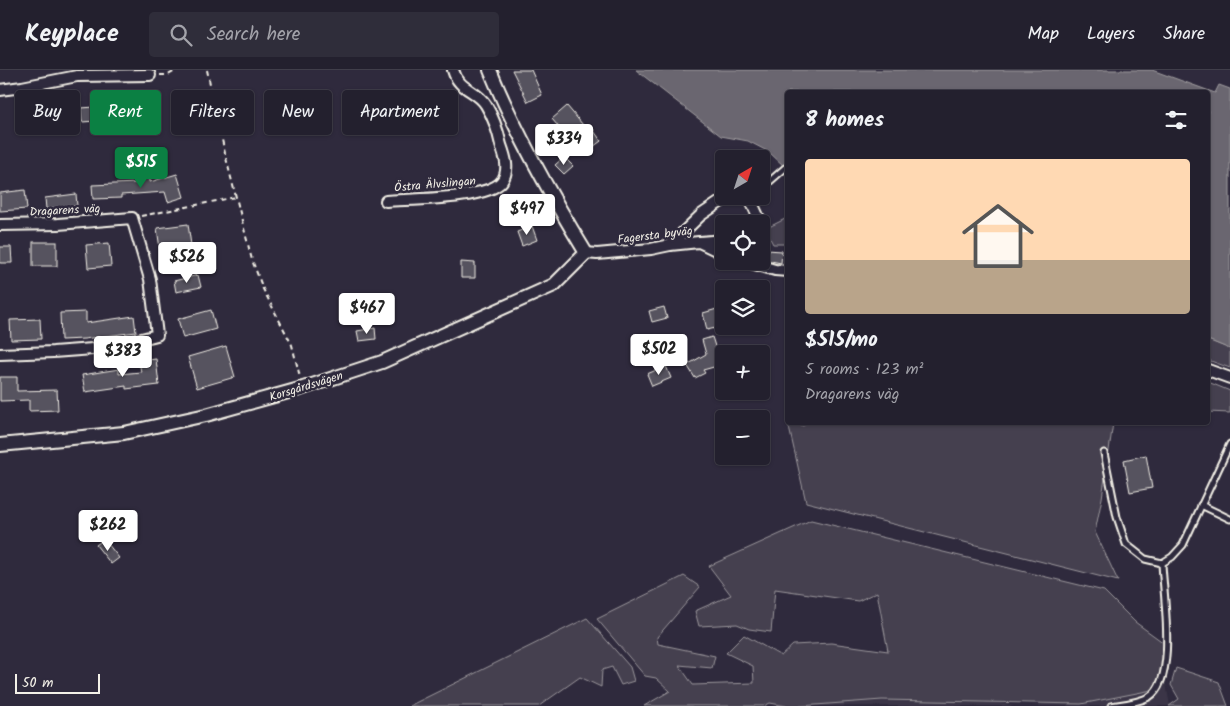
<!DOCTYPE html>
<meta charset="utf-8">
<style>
:root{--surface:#23202e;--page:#2f2d3a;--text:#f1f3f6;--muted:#a3a3aa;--line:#403e4a;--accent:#0b8043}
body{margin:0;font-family:Kalam,sans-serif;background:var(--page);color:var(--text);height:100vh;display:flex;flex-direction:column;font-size:19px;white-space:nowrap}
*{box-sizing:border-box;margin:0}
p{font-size:16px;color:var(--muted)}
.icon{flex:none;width:28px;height:28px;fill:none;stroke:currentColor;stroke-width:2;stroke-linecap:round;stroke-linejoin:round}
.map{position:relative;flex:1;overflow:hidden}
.sheet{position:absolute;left:785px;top:20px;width:425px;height:335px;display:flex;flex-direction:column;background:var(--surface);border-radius:5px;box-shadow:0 1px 4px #0004,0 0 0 1px var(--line)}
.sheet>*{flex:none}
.hud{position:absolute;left:15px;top:20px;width:475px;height:45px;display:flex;gap:10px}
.needle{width:32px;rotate:39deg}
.tools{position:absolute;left:715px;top:80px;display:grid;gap:10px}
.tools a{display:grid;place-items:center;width:55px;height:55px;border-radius:5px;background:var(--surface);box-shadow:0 1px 4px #0004,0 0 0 1px var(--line);font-size:25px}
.scale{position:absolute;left:15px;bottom:12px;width:85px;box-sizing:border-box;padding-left:5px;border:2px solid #f4f1e8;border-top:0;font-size:14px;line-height:18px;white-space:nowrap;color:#f4f1e8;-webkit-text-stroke:4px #2f2a3d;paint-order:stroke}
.price{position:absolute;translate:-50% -42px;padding:0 11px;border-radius:5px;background:#fff;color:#222;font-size:16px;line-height:32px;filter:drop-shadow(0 1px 2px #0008)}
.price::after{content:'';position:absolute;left:50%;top:30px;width:15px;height:11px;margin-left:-8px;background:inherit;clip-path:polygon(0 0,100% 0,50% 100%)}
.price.selected{background:var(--accent);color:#fff}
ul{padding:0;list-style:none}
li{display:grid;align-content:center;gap:10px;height:265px;padding:0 20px}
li+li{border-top:1px solid var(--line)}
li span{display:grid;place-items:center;height:155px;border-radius:5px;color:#555}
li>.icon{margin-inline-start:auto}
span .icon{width:90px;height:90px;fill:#fffc;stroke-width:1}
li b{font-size:21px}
h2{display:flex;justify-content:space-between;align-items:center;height:60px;padding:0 20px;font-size:21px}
.tag{padding:0 18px;border-radius:5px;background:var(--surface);box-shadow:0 1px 4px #0004,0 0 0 1px var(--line);font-size:18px;line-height:45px}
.tag.selected{background:var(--accent);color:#fff}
header{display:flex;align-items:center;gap:30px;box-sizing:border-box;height:70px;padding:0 25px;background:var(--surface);border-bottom:1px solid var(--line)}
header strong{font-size:24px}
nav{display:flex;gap:28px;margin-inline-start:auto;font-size:18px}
.search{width:350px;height:45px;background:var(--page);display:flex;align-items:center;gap:12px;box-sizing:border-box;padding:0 18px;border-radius:5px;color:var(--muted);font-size:19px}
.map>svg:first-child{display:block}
</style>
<header>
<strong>Keyplace</strong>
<div class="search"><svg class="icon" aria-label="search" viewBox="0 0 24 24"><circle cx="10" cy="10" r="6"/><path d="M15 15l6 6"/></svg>Search here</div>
<nav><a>Map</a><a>Layers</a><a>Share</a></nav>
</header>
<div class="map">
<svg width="1230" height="636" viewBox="0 0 1230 636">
<rect width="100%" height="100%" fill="#2f2a3d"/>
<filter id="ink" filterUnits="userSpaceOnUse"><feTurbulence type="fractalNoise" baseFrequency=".02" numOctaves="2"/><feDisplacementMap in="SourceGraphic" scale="10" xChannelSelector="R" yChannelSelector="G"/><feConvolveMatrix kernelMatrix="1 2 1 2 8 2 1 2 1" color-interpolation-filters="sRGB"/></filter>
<g filter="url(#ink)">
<!-- built -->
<g fill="#3b3647">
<path d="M1166 614 1170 636H1032Z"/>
<path d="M946 621 1014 636H772L776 635Z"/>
</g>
<!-- green -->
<g fill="#454050" stroke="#9c989c">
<path d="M787 148V174H773L765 159Z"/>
<path d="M1208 270 1230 279V298L1208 290Z"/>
<path d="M1208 312 1230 321V343L1208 342Z"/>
<path d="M809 352 1113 353 1102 428 1095 462 1118 511 806 432 788 353H796L803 356Z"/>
<path d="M811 450 1104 521 1135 552 1164 573 1163 601 1152 620 1081 634 882 630 802 636H787L770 633 764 636H644L670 621 656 608 645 606 597 549 684 506 700 517 657 567 658 574 715 586 712 598 679 595 693 615 754 613 753 596 726 583 744 565 781 586 793 575 831 573 888 581 877 522 858 531 775 519 771 562 749 559 737 554 699 556 695 541 731 525 709 496Z"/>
<path d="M587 548 630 597 634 611 621 615 612 597 602 600 601 617 580 607 539 636H409Z"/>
<path d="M1176 598 1219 612 1228 636H1169L1179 629 1171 615Z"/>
</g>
<!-- water -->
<path fill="#6a6670" stroke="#a19ea0" d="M636 0H1152L1215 23 1219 15 1230 19V279L1208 270V22H788L787 99 769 82 748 71 721 66Z"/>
<!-- building -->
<g fill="#56525f" stroke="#f4f1e8">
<path d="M512 0H531L542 25 528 32Z"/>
<path d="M147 25 149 54 126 56 125 49 82 52 81 38 124 35V26Z"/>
<path d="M50 36 51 54 19 56 18 38Z"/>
<path d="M567 36 583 55 568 68 552 49Z"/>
<path d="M592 58 601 71 593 77 583 64Z"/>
<path d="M564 87 573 96 564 104 555 95Z"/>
<path d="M177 104 184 127 168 132 165 122 121 125V128L93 129 92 115 136 113 135 108 150 107V112Z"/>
<path d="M25 120 27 139 0 141V123Z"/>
<path d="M76 124 77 136 46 139 45 128Z"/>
<path d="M188 154 191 175 160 179 157 158Z"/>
<path d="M532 156 537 170 522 176 517 162Z"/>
<rect x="33" y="172" width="24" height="24"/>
<path d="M109 173 111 196 88 198 86 175Z"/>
<path d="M0 177H11L12 193H0Z"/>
<path d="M767 180 782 181 781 193 766 190Z"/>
<path d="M461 192 475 193V208H461Z"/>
<path d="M198 205 201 217 176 222 174 211Z"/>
<path d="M664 237 667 248 652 252 649 241Z"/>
<path d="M724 237V256L707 260 703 243Z"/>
<path d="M211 240 216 259 183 268 178 249Z"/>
<path d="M86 242V253L134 246 136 262 84 269 61 270 60 243Z"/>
<path d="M40 249 41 269 11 270 10 250Z"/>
<path d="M375 258 376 269 359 271 357 261Z"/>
<path d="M712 267 721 295 703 300 705 303 695 308 687 295 706 284 702 270Z"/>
<path d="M226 276 235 307 197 318 188 287Z"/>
<path d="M156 289 159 315 126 319V316L85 322 82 305 119 299V304L141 302 139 291Z"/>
<path d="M666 296 671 308 652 316 647 304Z"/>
<path d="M0 307H17V321L57 320 58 340 29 341V330L0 331Z"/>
<path d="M1146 385 1152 418 1130 422 1124 390Z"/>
<path d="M104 469 119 488 111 494 96 475Z"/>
</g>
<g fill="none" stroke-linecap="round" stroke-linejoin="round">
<!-- service casing -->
<g stroke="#f4f1e8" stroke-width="9">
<g id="service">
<path d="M761 119 785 98"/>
<path d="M1104 383 1117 447 1126 474 1145 489 1162 493 1172 487 1183 475 1230 374"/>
<path d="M1201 435 1230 449"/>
<path d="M1111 636C1124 634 1137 633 1149 627 1178 610 1163 523 1162 493"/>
</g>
</g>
<!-- minor casing -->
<g stroke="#f4f1e8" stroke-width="14">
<g id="minor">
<path d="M0 20 22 17 77 6 150 5"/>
<path d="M742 126 750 129 758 146 752 154"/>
<path d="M386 131C410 129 488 130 502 111 510 100 505 86 501 75 498 61 494 48 486 35 476 19 459 21 453 0"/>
<path d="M0 155 58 154 132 148 150 209 157 265 106 278 53 282 0 284"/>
<path d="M700 172 724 170"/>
<path d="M670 175 701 145 729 126"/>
<path d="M586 183 597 184 651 179 670 175 699 172 724 184"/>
<path d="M744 191 775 200 788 201"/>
<path d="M1208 300 1230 308"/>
</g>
</g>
<!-- tertiary casing -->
<g stroke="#f4f1e8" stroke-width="16">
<path id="tertiary" d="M0 375 124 363 206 345 303 318 382 292 554 215 586 183C550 124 516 64 490 0"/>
</g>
<!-- path -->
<g stroke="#f4f1e8" stroke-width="2" stroke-dasharray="5 4" stroke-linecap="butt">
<path d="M207 0 226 88 252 190 263 219 292 275 300 307"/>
<path d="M160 5H168L177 0"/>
<path d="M141 146 236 127"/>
</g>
<!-- service -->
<use href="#service" stroke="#2f2a3d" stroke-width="5"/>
<!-- minor -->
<use href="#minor" stroke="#2f2a3d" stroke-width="10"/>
<!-- tertiary -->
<use href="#tertiary" stroke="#2f2a3d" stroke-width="12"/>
</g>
</g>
<g text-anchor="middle" stroke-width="5" stroke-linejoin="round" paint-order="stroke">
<!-- street labels -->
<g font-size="12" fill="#f4f1e8" stroke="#2f2a3d">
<text transform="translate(435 114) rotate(-5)" y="4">Östra Älvslingan</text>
<text transform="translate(65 140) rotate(-3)" y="4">Dragarens väg</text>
<text transform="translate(655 165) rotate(-7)" y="4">Fagersta byväg</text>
<text transform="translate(306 316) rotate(-17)" y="4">Korsgårdsvägen</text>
</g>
</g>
</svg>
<div class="tools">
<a><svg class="needle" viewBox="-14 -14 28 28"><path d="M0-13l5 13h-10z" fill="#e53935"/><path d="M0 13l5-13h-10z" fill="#a3a3aa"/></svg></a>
<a><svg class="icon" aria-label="locate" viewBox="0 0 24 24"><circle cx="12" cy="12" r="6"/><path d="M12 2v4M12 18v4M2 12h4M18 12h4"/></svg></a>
<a><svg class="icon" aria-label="layers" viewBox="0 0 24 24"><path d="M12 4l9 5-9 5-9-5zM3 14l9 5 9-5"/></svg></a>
<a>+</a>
<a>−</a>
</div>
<div class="scale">50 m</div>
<b class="price" style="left:564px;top:96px">$334</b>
<b class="price selected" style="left:141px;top:119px">$515</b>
<b class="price" style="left:527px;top:166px">$497</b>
<b class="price" style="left:187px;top:214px">$526</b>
<b class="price" style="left:367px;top:265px">$467</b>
<b class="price" style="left:659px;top:306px">$502</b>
<b class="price" style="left:123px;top:308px">$383</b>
<b class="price" style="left:108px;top:482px">$262</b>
<div class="hud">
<a class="tag">Buy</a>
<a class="tag selected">Rent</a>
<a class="tag">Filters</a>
<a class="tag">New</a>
<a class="tag">Apartment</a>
</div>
<section class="sheet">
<h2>8 homes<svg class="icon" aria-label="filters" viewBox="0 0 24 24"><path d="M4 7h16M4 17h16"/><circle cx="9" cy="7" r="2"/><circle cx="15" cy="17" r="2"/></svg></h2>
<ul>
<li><span style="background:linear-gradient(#ffd9b3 65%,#b9a48a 0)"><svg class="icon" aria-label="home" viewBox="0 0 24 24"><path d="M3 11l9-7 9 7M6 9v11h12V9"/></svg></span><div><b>$515/mo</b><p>5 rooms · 123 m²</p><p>Dragarens väg</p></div></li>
</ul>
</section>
</div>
